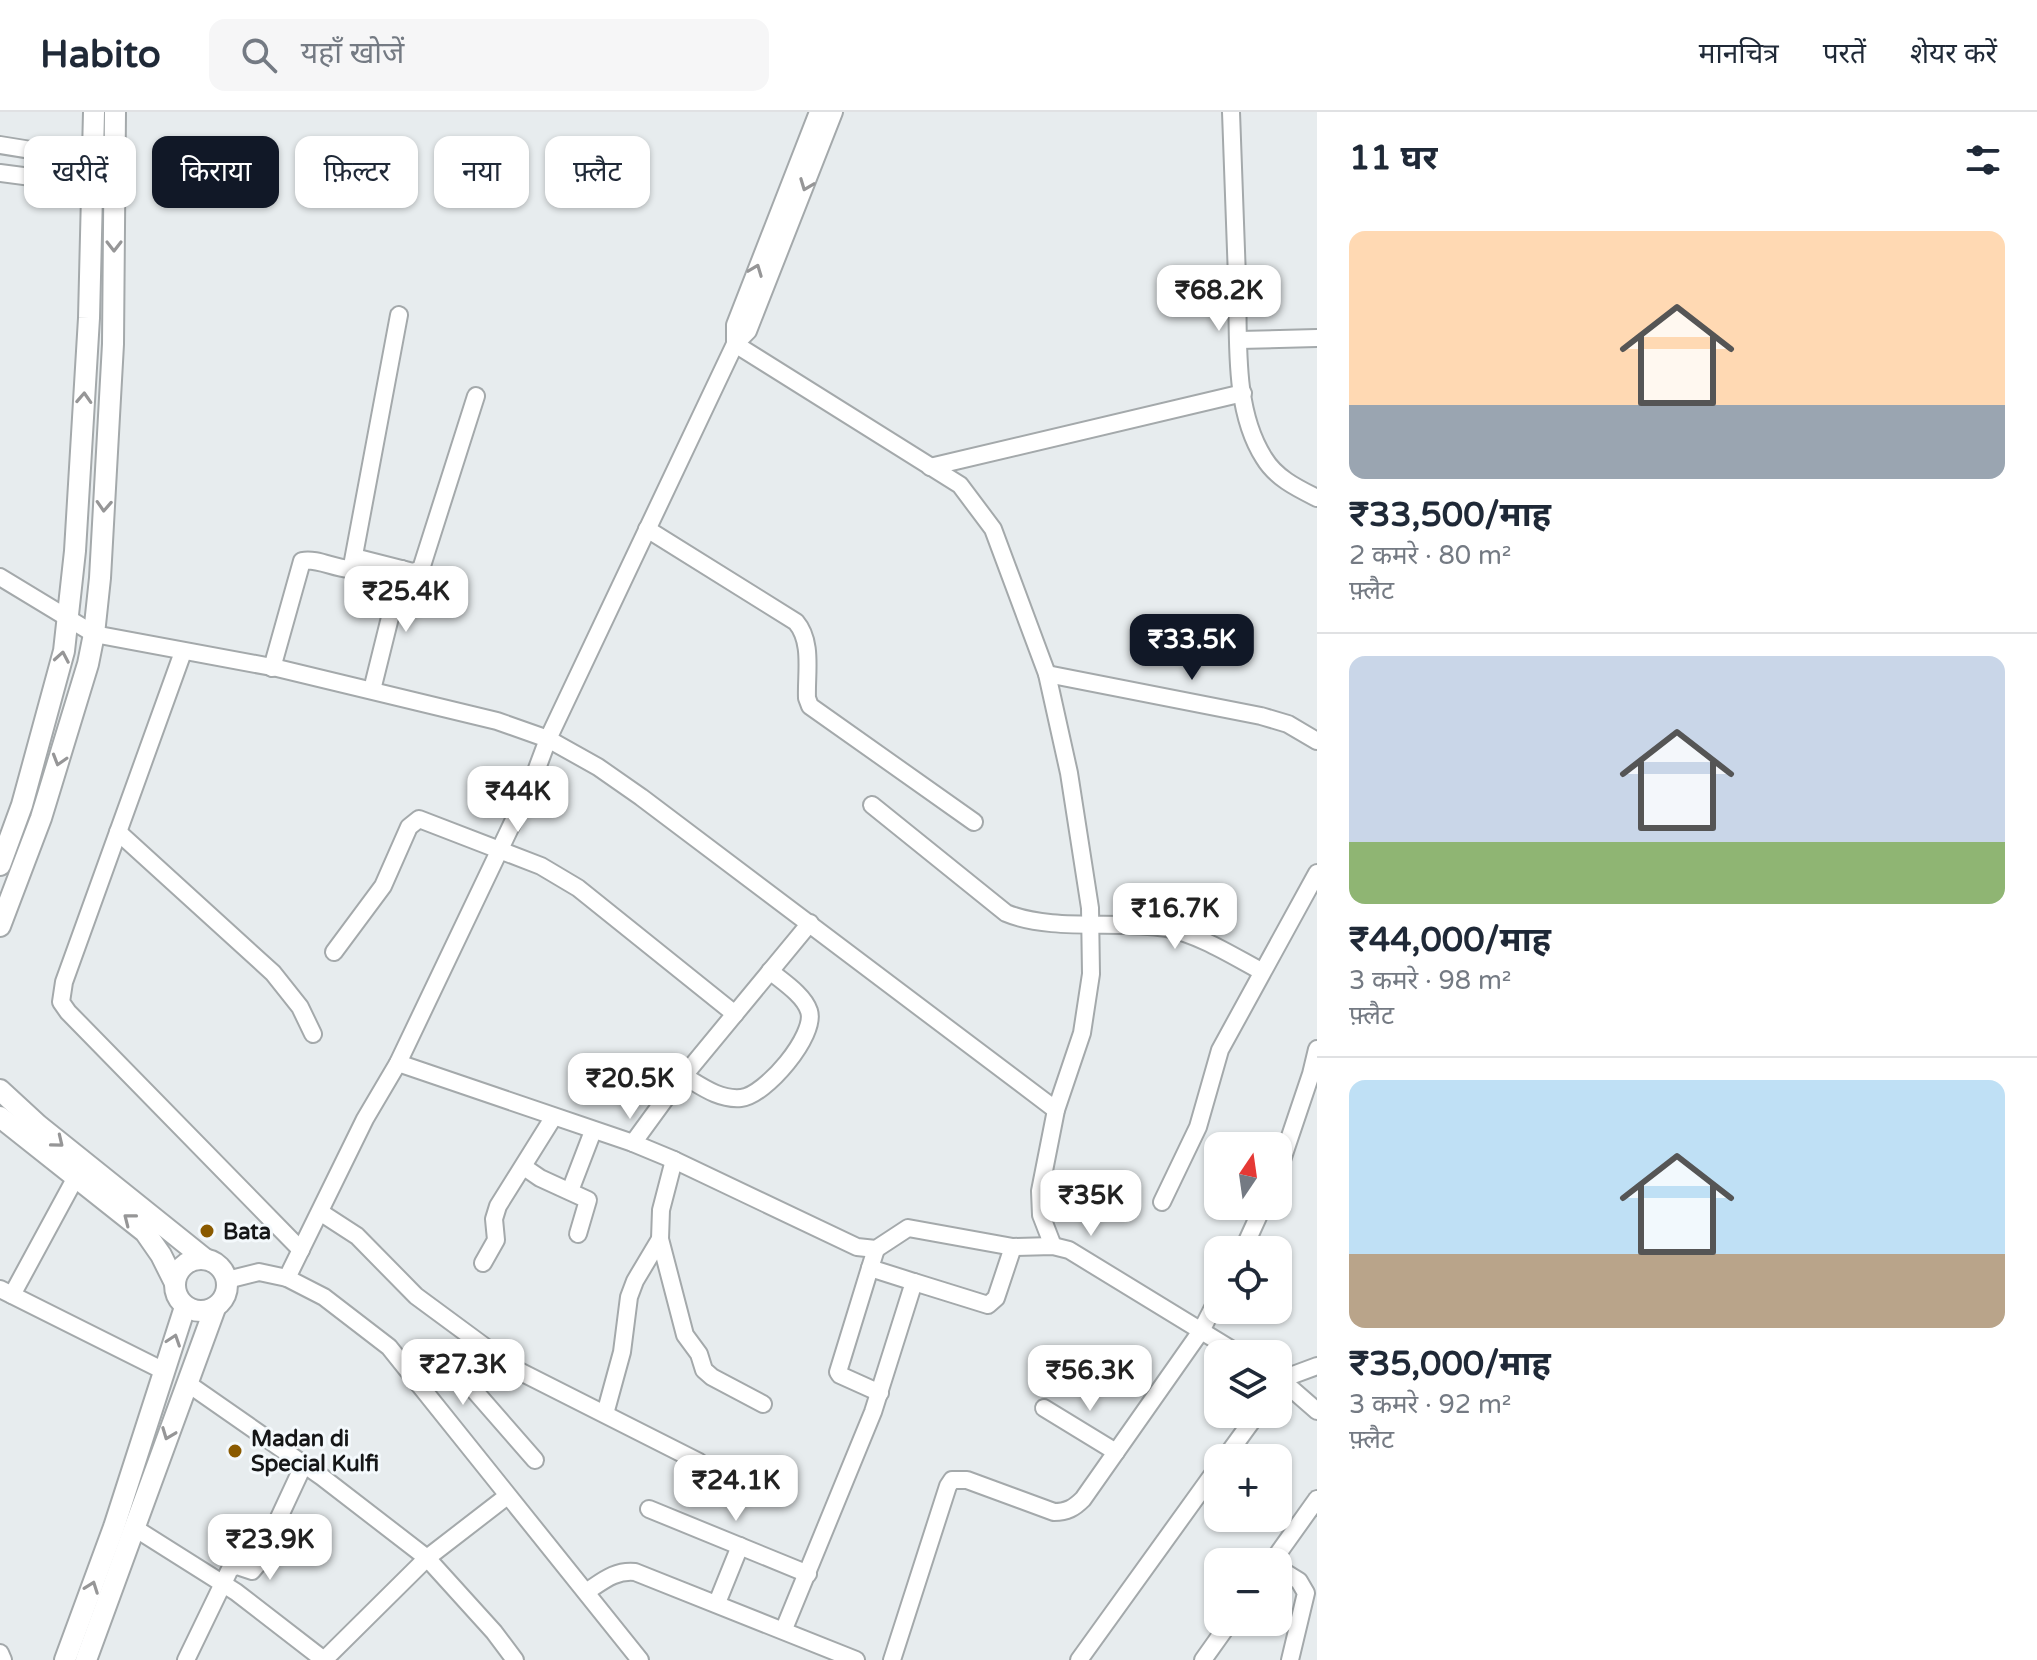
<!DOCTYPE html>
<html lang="hi">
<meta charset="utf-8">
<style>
:root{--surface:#fff;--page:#f6f6f7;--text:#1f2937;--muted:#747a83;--line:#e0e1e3;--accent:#111827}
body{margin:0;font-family:"Varela Round","Noto Sans Devanagari",sans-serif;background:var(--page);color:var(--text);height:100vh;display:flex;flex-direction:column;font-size:30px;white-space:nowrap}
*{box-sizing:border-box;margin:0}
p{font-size:26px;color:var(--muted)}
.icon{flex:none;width:44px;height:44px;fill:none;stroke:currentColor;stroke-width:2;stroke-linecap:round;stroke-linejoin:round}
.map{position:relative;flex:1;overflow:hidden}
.side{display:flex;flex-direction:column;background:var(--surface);width:720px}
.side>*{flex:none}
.banner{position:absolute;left:24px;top:24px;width:760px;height:72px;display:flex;gap:16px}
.needle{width:52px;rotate:13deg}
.tools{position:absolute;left:1204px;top:1020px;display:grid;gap:16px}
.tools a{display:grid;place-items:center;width:88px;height:88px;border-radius:16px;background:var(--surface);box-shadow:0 2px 6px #0004;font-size:40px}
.price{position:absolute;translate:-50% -68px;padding:0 18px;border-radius:16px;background:#fff;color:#222;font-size:26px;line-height:52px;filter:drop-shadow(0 2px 4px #0008)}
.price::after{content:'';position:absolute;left:50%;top:48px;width:24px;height:18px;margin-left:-12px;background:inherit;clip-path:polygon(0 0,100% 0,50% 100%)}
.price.on{background:var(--accent);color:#fff}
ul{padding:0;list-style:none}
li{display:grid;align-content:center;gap:16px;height:424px;padding:0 32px}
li+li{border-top:2px solid var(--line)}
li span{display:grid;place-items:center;height:248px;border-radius:16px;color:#555}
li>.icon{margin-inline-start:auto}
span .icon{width:144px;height:144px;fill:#fffc;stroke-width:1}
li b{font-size:34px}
h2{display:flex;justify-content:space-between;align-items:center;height:96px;padding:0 32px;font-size:34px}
.pill{padding:0 28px;border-radius:16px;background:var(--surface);box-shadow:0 2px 6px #0004;font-size:28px;line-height:72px}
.pill.on{background:var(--accent);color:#fff}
header{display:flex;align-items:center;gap:48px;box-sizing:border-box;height:112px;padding:0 40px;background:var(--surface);border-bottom:2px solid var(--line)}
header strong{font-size:38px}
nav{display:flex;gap:44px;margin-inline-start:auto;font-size:28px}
.search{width:560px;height:72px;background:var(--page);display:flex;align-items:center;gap:20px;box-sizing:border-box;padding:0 28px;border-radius:16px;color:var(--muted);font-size:30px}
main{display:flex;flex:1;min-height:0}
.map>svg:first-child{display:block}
</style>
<header>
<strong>Habito</strong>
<div class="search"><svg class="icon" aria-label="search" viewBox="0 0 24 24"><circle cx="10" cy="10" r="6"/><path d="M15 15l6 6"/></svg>यहाँ खोजें</div>
<nav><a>मानचित्र</a><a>परतें</a><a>शेयर करें</a></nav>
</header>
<main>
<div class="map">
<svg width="1317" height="1548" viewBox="0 0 1317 1548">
<rect width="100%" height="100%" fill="#e7ecee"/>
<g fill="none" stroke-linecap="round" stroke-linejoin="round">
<!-- minor casing -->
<g stroke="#a4a9ab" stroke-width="20">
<g id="minor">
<path d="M1231 0C1233 55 1235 110 1237 166 1239 223 1232 296 1264 346 1276 366 1297 376 1317 386"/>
<path d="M0 33 105 50"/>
<path d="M0 61 115 76"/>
<path d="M1239 228 1317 226"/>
<path d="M735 232 960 373 993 417 1047 562 1069 661 1090 796 1091 862 1082 921 1056 998 1040 1079 1041 1103 1053 1134"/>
<path d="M735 232V213L818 0"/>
<path d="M930 355 1243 281"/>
<path d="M647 417 796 510C813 530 806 561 807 586L810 594 974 710"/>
<path d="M354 445 413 460 421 457 476 284"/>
<path d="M0 465 94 522 277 556 497 609 548 627 598 655 641 685 1056 998"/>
<path d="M183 540 64 870 61 890 68 900 301 1138"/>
<path d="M272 556 302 449C317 446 333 456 349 457L352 454 399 203"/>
<path d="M1047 562 1261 604 1288 612 1317 629"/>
<path d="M372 578 402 457"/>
<path d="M872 693 1006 801C1051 820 1118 808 1166 816 1200 823 1231 843 1261 859"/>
<path d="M118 720 273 861 300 895 313 922"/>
<path d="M334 840 383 774 409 715 419 707 541 754 578 776 735 902"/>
<path d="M398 951 633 1031 674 1048 857 1135 876 1137 908 1116 1013 1135 1053 1134 1069 1138 1239 1242"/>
<path d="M684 964C701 974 719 988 741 986 765 984 817 923 809 899 804 883 782 869 770 859"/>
<path d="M633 1031 668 983 810 811"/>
<path d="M674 1048 661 1098 660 1127 685 1223 699 1242 704 1258 712 1265 763 1292"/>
<path d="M524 1055 540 1066 588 1088 578 1122"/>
<path d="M1278 1060 1311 962 1317 937"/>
<path d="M570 1079 593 1019"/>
<path d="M1162 1090 1198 1015 1220 938 1317 761"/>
<path d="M320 1100 357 1124 416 1184 515 1257 699 1350"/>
<path d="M1243 1138 1263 1094"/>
<path d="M483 1151 496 1128 494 1107 498 1094 553 1006"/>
<path d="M870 1156 838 1260 840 1263 880 1281"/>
<path d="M287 1166 365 1007 398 951 532 670 548 627 735 232 748 219 834 0"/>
<path d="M227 1168 259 1160 287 1166 324 1185 389 1235 640 1548"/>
<path d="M914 1170 988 1193 996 1186 1013 1135"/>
<path d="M0 1177 164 1259"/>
<path d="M12 1183 76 1065"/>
<path d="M484 1235C476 1245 462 1254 466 1269L535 1348"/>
<path d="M1278 1265 1317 1299"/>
<path d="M187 1271 322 1365 427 1446 494 1520 515 1548"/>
<path d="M1278 1272 1282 1267 1317 1254"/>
<path d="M1044 1296 1116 1340"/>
<path d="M605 1302 622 1240 629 1185 635 1169 660 1127"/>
<path d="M1225 1346 1257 1302"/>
<path d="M649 1397 808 1462"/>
<path d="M133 1415 236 1480 324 1548"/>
<path d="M1272 1450 1317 1387"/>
<path d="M1278 1456 1299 1469 1306 1481 1290 1548"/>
<path d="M586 1480C603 1469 615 1458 635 1460L856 1548"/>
<path d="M717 1491 740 1434"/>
<path d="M784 1517 873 1300 914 1170 870 1156 876 1137"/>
<path d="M0 1541 3 1548"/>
<path d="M186 1548 230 1457 237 1454 252 1459 257 1453 304 1352"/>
<path d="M324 1548 427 1446 506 1385"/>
<path d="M892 1548 948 1374 952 1368H967L1054 1400C1067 1400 1074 1396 1083 1387L1201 1219 1218 1186"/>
<path d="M1079 1548 1218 1355"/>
<path d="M1203 1548 1230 1510"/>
</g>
</g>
<!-- major casing -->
<g stroke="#a4a9ab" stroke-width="24">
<g id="major">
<path d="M0 753 22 693 64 539 75 439 89 206 94 0"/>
<path d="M0 814 41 706 88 552 94 522 100 466 113 232 115 0"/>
<path d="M0 978 38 1013 205 1147"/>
<path d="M0 1005 145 1120 161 1143 174 1169"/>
<circle cx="201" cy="1173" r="26"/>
<path d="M65 1548 114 1415 185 1195"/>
<path d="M86 1548 215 1196"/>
</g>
</g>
<!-- minor -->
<use href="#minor" stroke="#fff" stroke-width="16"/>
<!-- major -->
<use href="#major" stroke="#fff" stroke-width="20"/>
</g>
<!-- one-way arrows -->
<defs><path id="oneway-chevron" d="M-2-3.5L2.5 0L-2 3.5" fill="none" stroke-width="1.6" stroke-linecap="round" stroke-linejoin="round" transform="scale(2)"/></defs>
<g stroke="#969697">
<use href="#oneway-chevron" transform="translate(806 73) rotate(111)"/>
<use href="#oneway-chevron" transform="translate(114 134) rotate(90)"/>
<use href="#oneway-chevron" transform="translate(756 158) rotate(-69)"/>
<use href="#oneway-chevron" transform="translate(84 286) rotate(-87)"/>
<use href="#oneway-chevron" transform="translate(104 394) rotate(93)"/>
<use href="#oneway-chevron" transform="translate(62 545) rotate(-80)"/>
<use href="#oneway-chevron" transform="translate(59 648) rotate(107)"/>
<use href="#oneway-chevron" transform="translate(58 1030) rotate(39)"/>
<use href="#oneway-chevron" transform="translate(129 1107) rotate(-142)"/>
<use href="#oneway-chevron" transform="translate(174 1228) rotate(-71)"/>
<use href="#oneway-chevron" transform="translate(168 1322) rotate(111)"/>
<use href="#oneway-chevron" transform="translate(92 1475) rotate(-70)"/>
</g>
<!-- markers -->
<g fill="#8a5a00" stroke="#f4f9fc" stroke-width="3">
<circle cx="207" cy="1119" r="8"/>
<circle cx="235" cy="1339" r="8"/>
</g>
<g text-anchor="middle" stroke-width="6" stroke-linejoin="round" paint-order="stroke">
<!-- poi labels -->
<g font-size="22" font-weight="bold" fill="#151617" stroke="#f4f9fc" text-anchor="start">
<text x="223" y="1127">Bata</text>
<text x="251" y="1334">Madan di<tspan x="251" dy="25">Special Kulfi</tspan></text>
</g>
</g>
</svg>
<div class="tools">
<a><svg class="needle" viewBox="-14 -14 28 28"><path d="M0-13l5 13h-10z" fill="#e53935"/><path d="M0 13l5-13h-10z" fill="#747a83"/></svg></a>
<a><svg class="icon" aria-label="locate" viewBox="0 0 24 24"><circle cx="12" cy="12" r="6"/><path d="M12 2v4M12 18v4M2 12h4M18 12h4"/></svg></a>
<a><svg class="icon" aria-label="layers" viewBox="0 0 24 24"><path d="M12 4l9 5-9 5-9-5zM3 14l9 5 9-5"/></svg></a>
<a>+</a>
<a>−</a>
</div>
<b class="price" style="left:1219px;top:221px">₹68.2K</b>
<b class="price" style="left:406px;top:522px">₹25.4K</b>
<b class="price on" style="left:1192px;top:570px">₹33.5K</b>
<b class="price" style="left:518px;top:722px">₹44K</b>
<b class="price" style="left:1175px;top:839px">₹16.7K</b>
<b class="price" style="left:630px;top:1009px">₹20.5K</b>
<b class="price" style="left:1091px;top:1126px">₹35K</b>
<b class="price" style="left:463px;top:1295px">₹27.3K</b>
<b class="price" style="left:1090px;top:1301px">₹56.3K</b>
<b class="price" style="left:736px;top:1411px">₹24.1K</b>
<b class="price" style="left:270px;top:1470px">₹23.9K</b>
<div class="banner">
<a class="pill">खरीदें</a>
<a class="pill on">किराया</a>
<a class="pill">फ़िल्टर</a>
<a class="pill">नया</a>
<a class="pill">फ़्लैट</a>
</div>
</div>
<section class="side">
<h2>11 घर<svg class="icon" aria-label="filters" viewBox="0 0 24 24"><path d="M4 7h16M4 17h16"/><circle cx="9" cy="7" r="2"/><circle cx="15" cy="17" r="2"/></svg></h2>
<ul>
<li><span style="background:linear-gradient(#ffd9b3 70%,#9aa5b1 0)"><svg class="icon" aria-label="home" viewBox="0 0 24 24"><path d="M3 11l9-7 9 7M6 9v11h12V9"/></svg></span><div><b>₹33,500/माह</b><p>2 कमरे · 80 m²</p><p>फ़्लैट</p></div></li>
<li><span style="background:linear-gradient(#c9d6e8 75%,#8fb573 0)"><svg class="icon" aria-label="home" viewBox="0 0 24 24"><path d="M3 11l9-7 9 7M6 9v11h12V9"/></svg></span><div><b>₹44,000/माह</b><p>3 कमरे · 98 m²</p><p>फ़्लैट</p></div></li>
<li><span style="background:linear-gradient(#bfe0f5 70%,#b9a48a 0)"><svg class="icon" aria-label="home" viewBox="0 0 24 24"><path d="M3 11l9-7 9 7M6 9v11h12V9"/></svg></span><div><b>₹35,000/माह</b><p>3 कमरे · 92 m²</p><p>फ़्लैट</p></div></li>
</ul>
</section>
</main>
